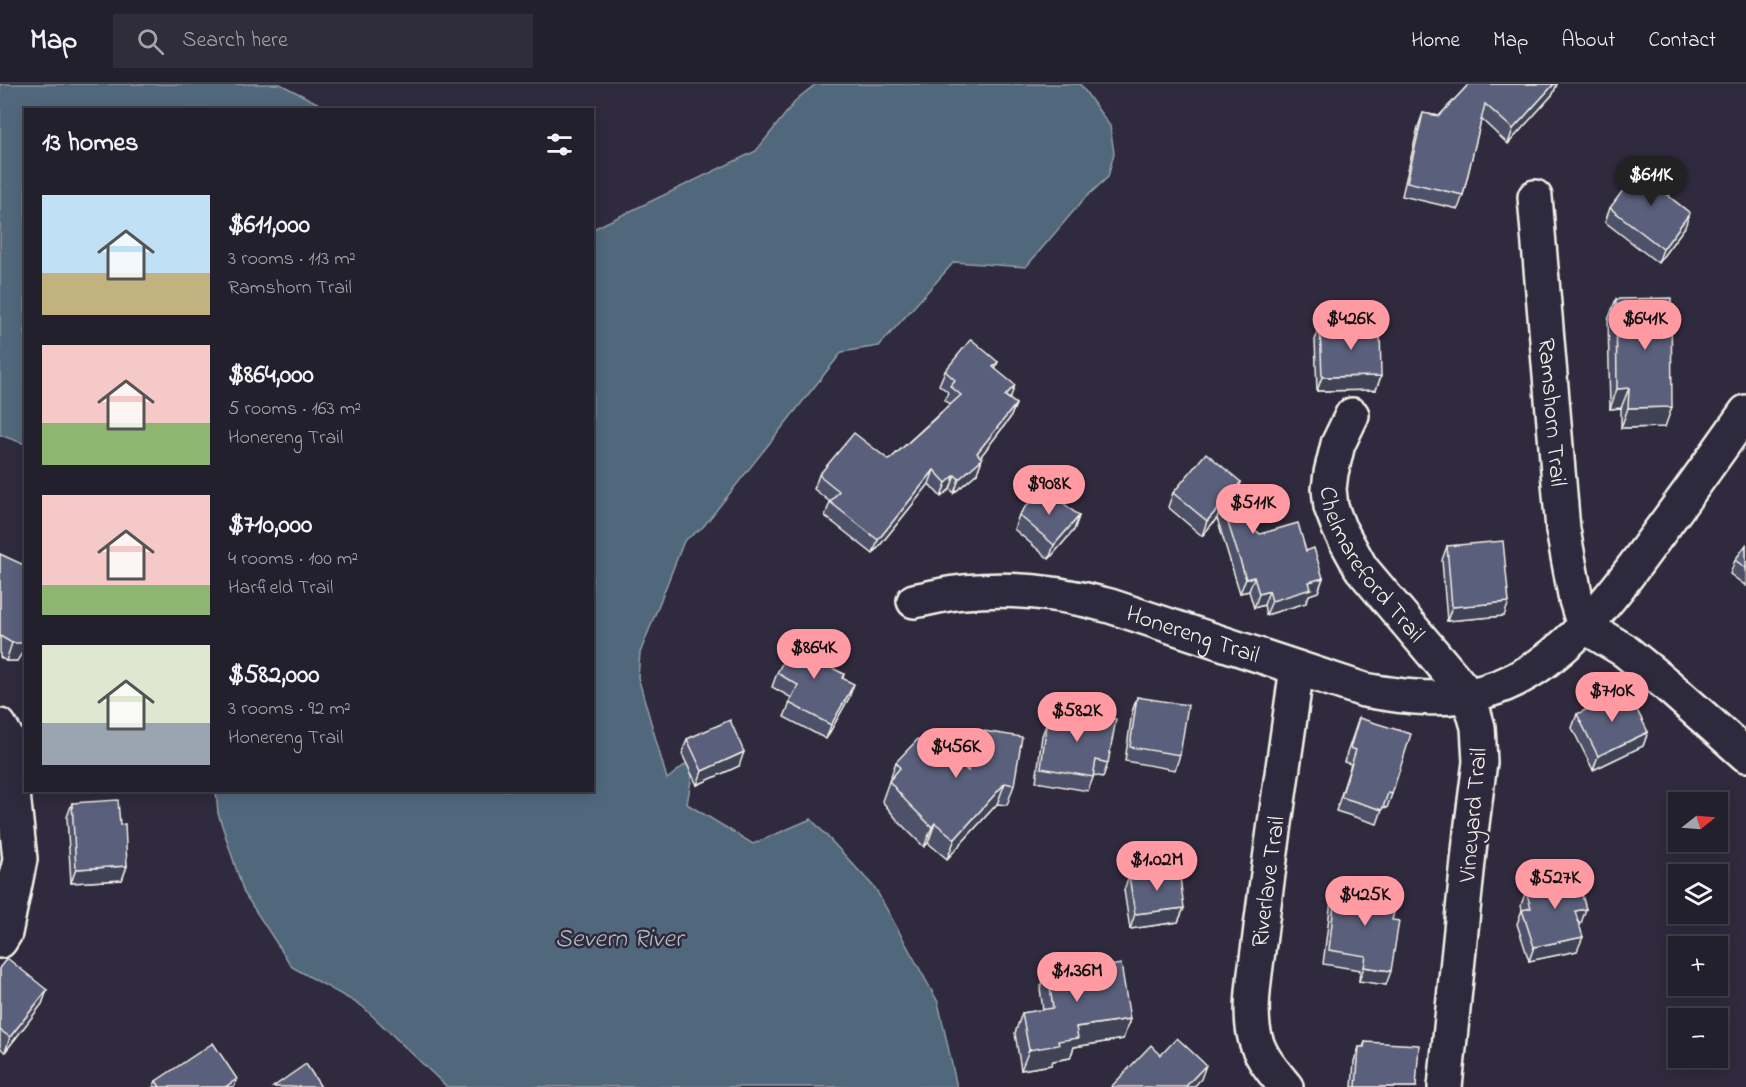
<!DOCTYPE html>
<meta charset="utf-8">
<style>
:root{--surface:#23202e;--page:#2f2d3a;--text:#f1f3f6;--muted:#a3a3aa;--line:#403e4a;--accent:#ff9aa2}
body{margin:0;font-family:"Indie Flower",sans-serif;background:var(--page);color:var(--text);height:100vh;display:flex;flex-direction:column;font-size:22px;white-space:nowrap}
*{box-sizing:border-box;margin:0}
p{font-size:20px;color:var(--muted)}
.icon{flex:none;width:33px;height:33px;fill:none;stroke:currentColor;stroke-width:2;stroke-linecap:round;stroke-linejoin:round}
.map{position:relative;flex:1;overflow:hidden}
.side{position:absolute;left:24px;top:24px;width:570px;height:684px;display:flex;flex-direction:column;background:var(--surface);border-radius:0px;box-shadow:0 3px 15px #0003,0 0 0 2px var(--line)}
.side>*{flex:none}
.needle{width:39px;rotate:73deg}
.controls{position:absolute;left:1668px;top:708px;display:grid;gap:12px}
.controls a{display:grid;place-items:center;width:60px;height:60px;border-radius:0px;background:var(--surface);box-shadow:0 3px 15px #0003,0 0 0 2px var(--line);font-size:30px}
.price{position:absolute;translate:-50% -51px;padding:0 14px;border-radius:21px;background:var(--accent);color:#111;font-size:20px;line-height:39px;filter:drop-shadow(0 2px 3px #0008)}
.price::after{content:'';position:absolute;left:50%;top:36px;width:18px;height:14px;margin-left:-9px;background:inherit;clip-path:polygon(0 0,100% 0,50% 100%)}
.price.selected{background:#222;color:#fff}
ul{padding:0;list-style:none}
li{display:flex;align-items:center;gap:18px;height:150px;padding:0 18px}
li span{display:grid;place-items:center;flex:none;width:168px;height:120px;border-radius:0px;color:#555}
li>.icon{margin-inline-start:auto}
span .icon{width:72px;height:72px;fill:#fffc;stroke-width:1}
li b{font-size:26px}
h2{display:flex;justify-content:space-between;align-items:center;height:72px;padding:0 18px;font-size:26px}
header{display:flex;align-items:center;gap:36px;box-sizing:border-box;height:84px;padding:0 30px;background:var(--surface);border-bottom:2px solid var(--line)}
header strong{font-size:28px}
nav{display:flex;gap:33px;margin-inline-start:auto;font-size:21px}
.search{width:420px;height:54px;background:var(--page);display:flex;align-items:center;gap:15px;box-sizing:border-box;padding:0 21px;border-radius:0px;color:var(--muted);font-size:22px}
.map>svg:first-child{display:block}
</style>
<header>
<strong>Map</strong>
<div class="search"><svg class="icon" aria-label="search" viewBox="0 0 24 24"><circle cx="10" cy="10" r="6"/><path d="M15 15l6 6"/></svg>Search here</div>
<nav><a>Home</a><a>Map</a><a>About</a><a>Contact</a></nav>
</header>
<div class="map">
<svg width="1746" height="1003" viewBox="0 0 1746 1003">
<rect width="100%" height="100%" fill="#2f2a3d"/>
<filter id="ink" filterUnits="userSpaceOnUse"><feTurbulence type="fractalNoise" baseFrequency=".0167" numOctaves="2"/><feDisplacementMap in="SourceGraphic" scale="12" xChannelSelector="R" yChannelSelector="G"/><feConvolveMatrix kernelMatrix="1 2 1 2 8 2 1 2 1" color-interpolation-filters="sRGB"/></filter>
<g filter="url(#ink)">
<!-- water -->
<g fill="#51677c" stroke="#929ea7" stroke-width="1.5">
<path d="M0 0H280L329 25 26 26 25 360 0 351Z"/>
<path d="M816 0H1080L1110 42 1114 69 1108 93 1084 115 1026 183 954 178 879 262 842 268 703 443 684 457 640 569 638 593 667 695 687 679 692 691 687 720 753 760 811 735 875 804 907 862 938 918 957 1003H447L362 922 292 883 244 809 218 729 216 707 592 706 593 145 756 67 798 14Z"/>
</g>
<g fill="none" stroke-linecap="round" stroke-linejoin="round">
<!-- minor casing -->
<g stroke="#f4f1e8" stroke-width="38">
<g id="minor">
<path id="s1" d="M1535 113 1563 446 1576 516 1584 542"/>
<path id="s2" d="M1352 331 1338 360 1331 389 1329 405 1331 423 1339 444 1361 484 1469 612 1478 643 1480 678 1471 748 1445 1003"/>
<path id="s3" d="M914 517C931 514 948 509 964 508 1013 503 1063 509 1110 522L1364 606C1404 613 1446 619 1486 607 1561 586 1614 510 1658 450 1688 410 1717 369 1746 328"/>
<path d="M1584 542 1624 566 1666 600 1746 671"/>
<path d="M0 642 7 654 20 775 5 849 0 857"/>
<path id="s4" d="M1286 1003C1272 986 1258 971 1254 949 1248 919 1258 874 1261 843 1272 757 1285 670 1297 584"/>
</g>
</g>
<!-- minor -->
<use href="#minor" stroke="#2f2a3d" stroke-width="33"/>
</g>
<!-- wall -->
<g fill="#4d516a" stroke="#f4f1e8" stroke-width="1.5">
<path d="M1469 0H1557L1553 10 1508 60 1481 35 1463 111 1458 125 1402 112 1418 43 1423 29 1439 32Z"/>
<path d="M1641 90 1673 101 1669 112 1685 143 1658 179 1605 138 1610 124Z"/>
<path d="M1616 215 1665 343 1621 344V324L1610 325 1608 236Z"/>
<path d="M1320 242 1381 292 1376 306 1317 307 1315 256Z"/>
<path d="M998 278 995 285 1009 315 1016 320 1010 334 980 373 982 375 977 389 954 409 950 405 941 413 929 400 873 470 825 432 830 418 814 405 819 391 889 376 950 320 945 316 948 308 939 301 945 287Z"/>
<path d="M1241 398 1236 412 1227 423 1260 450 1306 467 1323 494 1318 508 1309 511 1306 519 1266 531 1264 521 1254 524 1249 507 1240 509 1217 434 1202 452 1168 423 1173 409Z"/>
<path d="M1019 431 1079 432 1074 446 1049 475 1014 445Z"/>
<path d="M1746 461V502L1730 490 1735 476Z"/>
<path d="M1447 462 1504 532 1447 537 1442 476Z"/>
<path d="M0 470 17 577H6L0 573Z"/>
<path d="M826 561 820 578 844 590 843 594 849 614 826 655 784 633 792 614 772 603 777 589Z"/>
<path d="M1137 613 1180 671 1175 686 1125 677 1132 628Z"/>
<path d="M1057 625 1108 679 1103 693 1094 691 1088 707 1036 698 1042 652 1047 638 1052 639Z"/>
<path d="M1577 630 1648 648 1643 662 1593 686 1572 644Z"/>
<path d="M1359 634 1392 710 1387 724 1383 723 1377 740 1336 727 1351 680 1344 678Z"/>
<path d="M977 646 1014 701 1007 721 997 720 947 775 928 759 924 763 898 737 882 717 896 678 930 665 966 685 970 666Z"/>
<path d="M687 655 739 682 697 701 682 670Z"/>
<path d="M72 719 120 741 127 782 122 796 71 799 67 733Z"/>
<path d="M1129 792 1184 824 1178 838 1130 845 1124 806Z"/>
<path d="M1539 795 1581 839H1579L1577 867 1529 877 1517 840 1522 826 1521 821 1526 807 1536 804Z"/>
<path d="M1336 803 1392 836 1386 901 1359 897 1360 886 1323 880 1331 817Z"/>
<path d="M0 883 47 906 42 920 5 968 0 964Z"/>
<path d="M1047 883 1091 885 1130 935 1123 955 1074 963 1070 974 1053 977 1051 981 1021 986 1015 949 1022 929 1043 926 1040 904Z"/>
<path d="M1365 958 1416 1003H1352L1354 977 1359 963H1363Z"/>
<path d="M156 997 234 1003H153Z"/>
</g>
<!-- shaded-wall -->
<g fill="#3f4256" stroke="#f4f1e8" stroke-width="1.5">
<path d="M1554 0H1557L1553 10 1508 60 1513 45Z"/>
<path d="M1673 101 1668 115 1666 110Z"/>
<path d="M1690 129 1685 143 1658 179 1663 165Z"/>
<path d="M1381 292 1376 306 1317 307 1322 293Z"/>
<path d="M1015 301 1010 315 1005 312Z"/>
<path d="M1629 304 1621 324 1610 325 1617 305Z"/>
<path d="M1016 320 1010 334 972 384 977 369Z"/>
<path d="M1672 323 1665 343 1621 344 1628 324Z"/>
<path d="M982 375 977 389 954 409 959 395Z"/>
<path d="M934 386 929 400 873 470 878 456Z"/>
<path d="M955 391 950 405 941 413 946 399Z"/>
<path d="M1241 398 1236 412 1224 426 1223 420Z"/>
<path d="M1222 420 1217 434 1202 452 1207 437Z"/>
<path d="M1079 432 1074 446 1049 475 1054 461Z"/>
<path d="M1254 493 1249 507 1240 509 1246 495Z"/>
<path d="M1323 494 1318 508 1309 511 1306 519 1266 531 1272 517 1309 498Z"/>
<path d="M1269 507 1264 521 1254 524 1259 510Z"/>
<path d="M1509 518 1504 532 1447 537 1452 523Z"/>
<path d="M26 556V563L17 577H6L12 559Z"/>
<path d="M826 561 821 575 813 591 818 577Z"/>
<path d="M854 600 849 614 826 655 831 641Z"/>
<path d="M1648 648 1643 662 1593 686 1598 672Z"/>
<path d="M744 668 739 682 697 701 702 687Z"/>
<path d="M1005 699 997 720 947 775 955 755Z"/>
<path d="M935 739 928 759 924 763 932 743Z"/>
<path d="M127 782 122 796 71 799 76 785Z"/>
<path d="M1184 824 1178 838 1130 845 1135 830Z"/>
<path d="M1586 825 1581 839 1570 841 1575 827Z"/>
<path d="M1583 853 1577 867 1529 877 1534 863Z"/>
<path d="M1364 883 1391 887 1386 901 1359 897Z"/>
<path d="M47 906 42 920 5 968 10 953Z"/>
<path d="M1130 935 1123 955 1074 963 1070 974 1053 977 1051 981 1021 986 1029 966 1058 957 1076 943Z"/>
<path d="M1206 981 1201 995 1194 1003H1185Z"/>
<path d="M237 995 234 1003H225Z"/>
</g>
<!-- building -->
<g fill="#5a5e7b" stroke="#f4f1e8" stroke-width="1.5">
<path d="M1469 0H1554L1513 45 1485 20 1463 111 1407 98 1423 29 1439 32Z"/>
<path d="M1647 81 1673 101 1666 110 1690 129 1663 165 1610 124 1637 87 1641 90Z"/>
<path d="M1671 214 1672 323 1628 324 1629 304 1617 305 1616 215Z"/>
<path d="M1380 241 1381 292 1322 293 1320 242Z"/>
<path d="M971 255 998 278 993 283 1015 301 1005 312 1016 320 977 369 982 375 959 395 955 391 946 399 934 386 878 456 830 418 839 407 819 391 854 349 889 376 961 311 950 302 955 296 945 287Z"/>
<path d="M1206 369 1241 398 1223 419 1260 450 1298 439 1306 467 1314 464 1323 494 1309 498 1311 505 1272 517 1269 507 1259 510 1254 493 1246 495 1222 420 1207 437 1173 409Z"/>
<path d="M1043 402 1079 432 1054 461 1019 431Z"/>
<path d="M1503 457 1509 518 1452 523 1447 462Z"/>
<path d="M1746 461V484L1735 476Z"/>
<path d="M0 470 26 482V556L23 559H12L0 552Z"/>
<path d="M799 547 826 561 818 577 844 590 842 594 854 600 831 641 789 619 798 601 777 589Z"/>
<path d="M1627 606 1648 648 1598 672 1577 630Z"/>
<path d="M1137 613 1188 621 1180 671 1130 663Z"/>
<path d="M1057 625 1116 635 1108 679 1096 676 1093 693 1041 684 1047 638 1054 639Z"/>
<path d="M1359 634 1411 650 1392 710 1388 709 1382 726 1341 713 1356 666 1350 664Z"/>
<path d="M730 636 744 668 702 687 687 655Z"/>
<path d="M977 646 1022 653 1014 701 1005 699 955 755 935 739 932 743 906 717 889 697 900 684 896 678 918 655 930 665 937 658 968 687Z"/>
<path d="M118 716 120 741 125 740 127 782 76 785 72 719Z"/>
<path d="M1179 785 1184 824 1135 830 1129 792Z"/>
<path d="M1575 786 1586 825 1575 827 1583 853 1534 863 1522 826 1531 824 1526 807 1541 803 1539 795Z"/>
<path d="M1336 803 1398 813 1392 836 1399 837 1391 887 1364 883 1366 872 1329 866Z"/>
<path d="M7 874 47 906 10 953 0 946V883Z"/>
<path d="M1090 876 1091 885 1121 880 1130 935 1076 943 1078 954 1058 957 1059 961 1029 966 1022 929 1053 924 1047 883Z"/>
<path d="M1177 954 1206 981 1185 1003H1111L1151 961 1161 971Z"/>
<path d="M1365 958 1419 961 1416 1003H1356L1359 963H1364Z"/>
<path d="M213 959 237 995 225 1003H160L156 997Z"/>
<path d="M306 980 321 1003H273Z"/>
</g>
</g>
<g text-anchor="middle" stroke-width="5" stroke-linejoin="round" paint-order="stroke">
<!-- street labels -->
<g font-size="24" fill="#f4f1e8" stroke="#2f2a3d">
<text dy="8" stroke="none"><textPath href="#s1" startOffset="216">Ramshorn Trail</textPath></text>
<text dy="8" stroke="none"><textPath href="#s2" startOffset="166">Chelmareford Trail</textPath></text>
<text dy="8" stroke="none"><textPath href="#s3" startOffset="286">Honereng Trail</textPath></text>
<text transform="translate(1472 731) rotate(-85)" y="8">Vineyard Trail</text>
<text dy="8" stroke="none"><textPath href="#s4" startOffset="216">Riverlave Trail</textPath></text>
</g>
<!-- water labels -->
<g font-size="26" font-style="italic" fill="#b3babd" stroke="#2f2a3d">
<text x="619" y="862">Severn River</text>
</g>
</g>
</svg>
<div class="controls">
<a><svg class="needle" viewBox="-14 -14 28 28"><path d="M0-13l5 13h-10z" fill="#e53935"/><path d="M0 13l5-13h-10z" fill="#a3a3aa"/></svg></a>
<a><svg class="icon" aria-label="layers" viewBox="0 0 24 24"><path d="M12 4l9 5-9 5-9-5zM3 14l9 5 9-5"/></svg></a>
<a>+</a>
<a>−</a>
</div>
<b class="price selected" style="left:1651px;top:123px">$611K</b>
<b class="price" style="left:1351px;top:267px">$426K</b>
<b class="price" style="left:1645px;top:267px">$641K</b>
<b class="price" style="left:1049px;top:432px">$908K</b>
<b class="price" style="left:1253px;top:451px">$511K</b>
<b class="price" style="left:814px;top:596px">$864K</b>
<b class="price" style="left:1612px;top:639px">$710K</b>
<b class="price" style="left:1077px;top:659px">$582K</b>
<b class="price" style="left:956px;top:695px">$456K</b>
<b class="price" style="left:1157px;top:808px">$1.02M</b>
<b class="price" style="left:1555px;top:826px">$527K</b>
<b class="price" style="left:1365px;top:843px">$425K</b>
<b class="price" style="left:1077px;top:919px">$1.36M</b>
<section class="side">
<h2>13 homes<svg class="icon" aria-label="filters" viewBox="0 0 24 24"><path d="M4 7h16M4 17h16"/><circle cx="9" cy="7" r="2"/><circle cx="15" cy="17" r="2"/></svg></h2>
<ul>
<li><span style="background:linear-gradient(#bfe0f5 65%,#c2b280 0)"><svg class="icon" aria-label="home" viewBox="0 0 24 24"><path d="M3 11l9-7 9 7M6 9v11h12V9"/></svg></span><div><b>$611,000</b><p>3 rooms · 113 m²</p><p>Ramshorn Trail</p></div></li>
<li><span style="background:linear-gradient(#f6c9c9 65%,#8fb573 0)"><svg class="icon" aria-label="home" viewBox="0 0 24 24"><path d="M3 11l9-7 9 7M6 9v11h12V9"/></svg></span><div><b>$864,000</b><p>5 rooms · 163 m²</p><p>Honereng Trail</p></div></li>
<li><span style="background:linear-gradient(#f6c9c9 75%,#8fb573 0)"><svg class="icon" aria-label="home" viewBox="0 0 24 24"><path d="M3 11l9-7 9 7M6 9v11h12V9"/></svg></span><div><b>$710,000</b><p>4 rooms · 100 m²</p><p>Harfield Trail</p></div></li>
<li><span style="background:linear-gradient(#dfe7d0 65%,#9aa5b1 0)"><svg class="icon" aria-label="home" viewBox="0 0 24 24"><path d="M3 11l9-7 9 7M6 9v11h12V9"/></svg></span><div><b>$582,000</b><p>3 rooms · 92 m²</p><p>Honereng Trail</p></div></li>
</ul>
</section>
</div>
